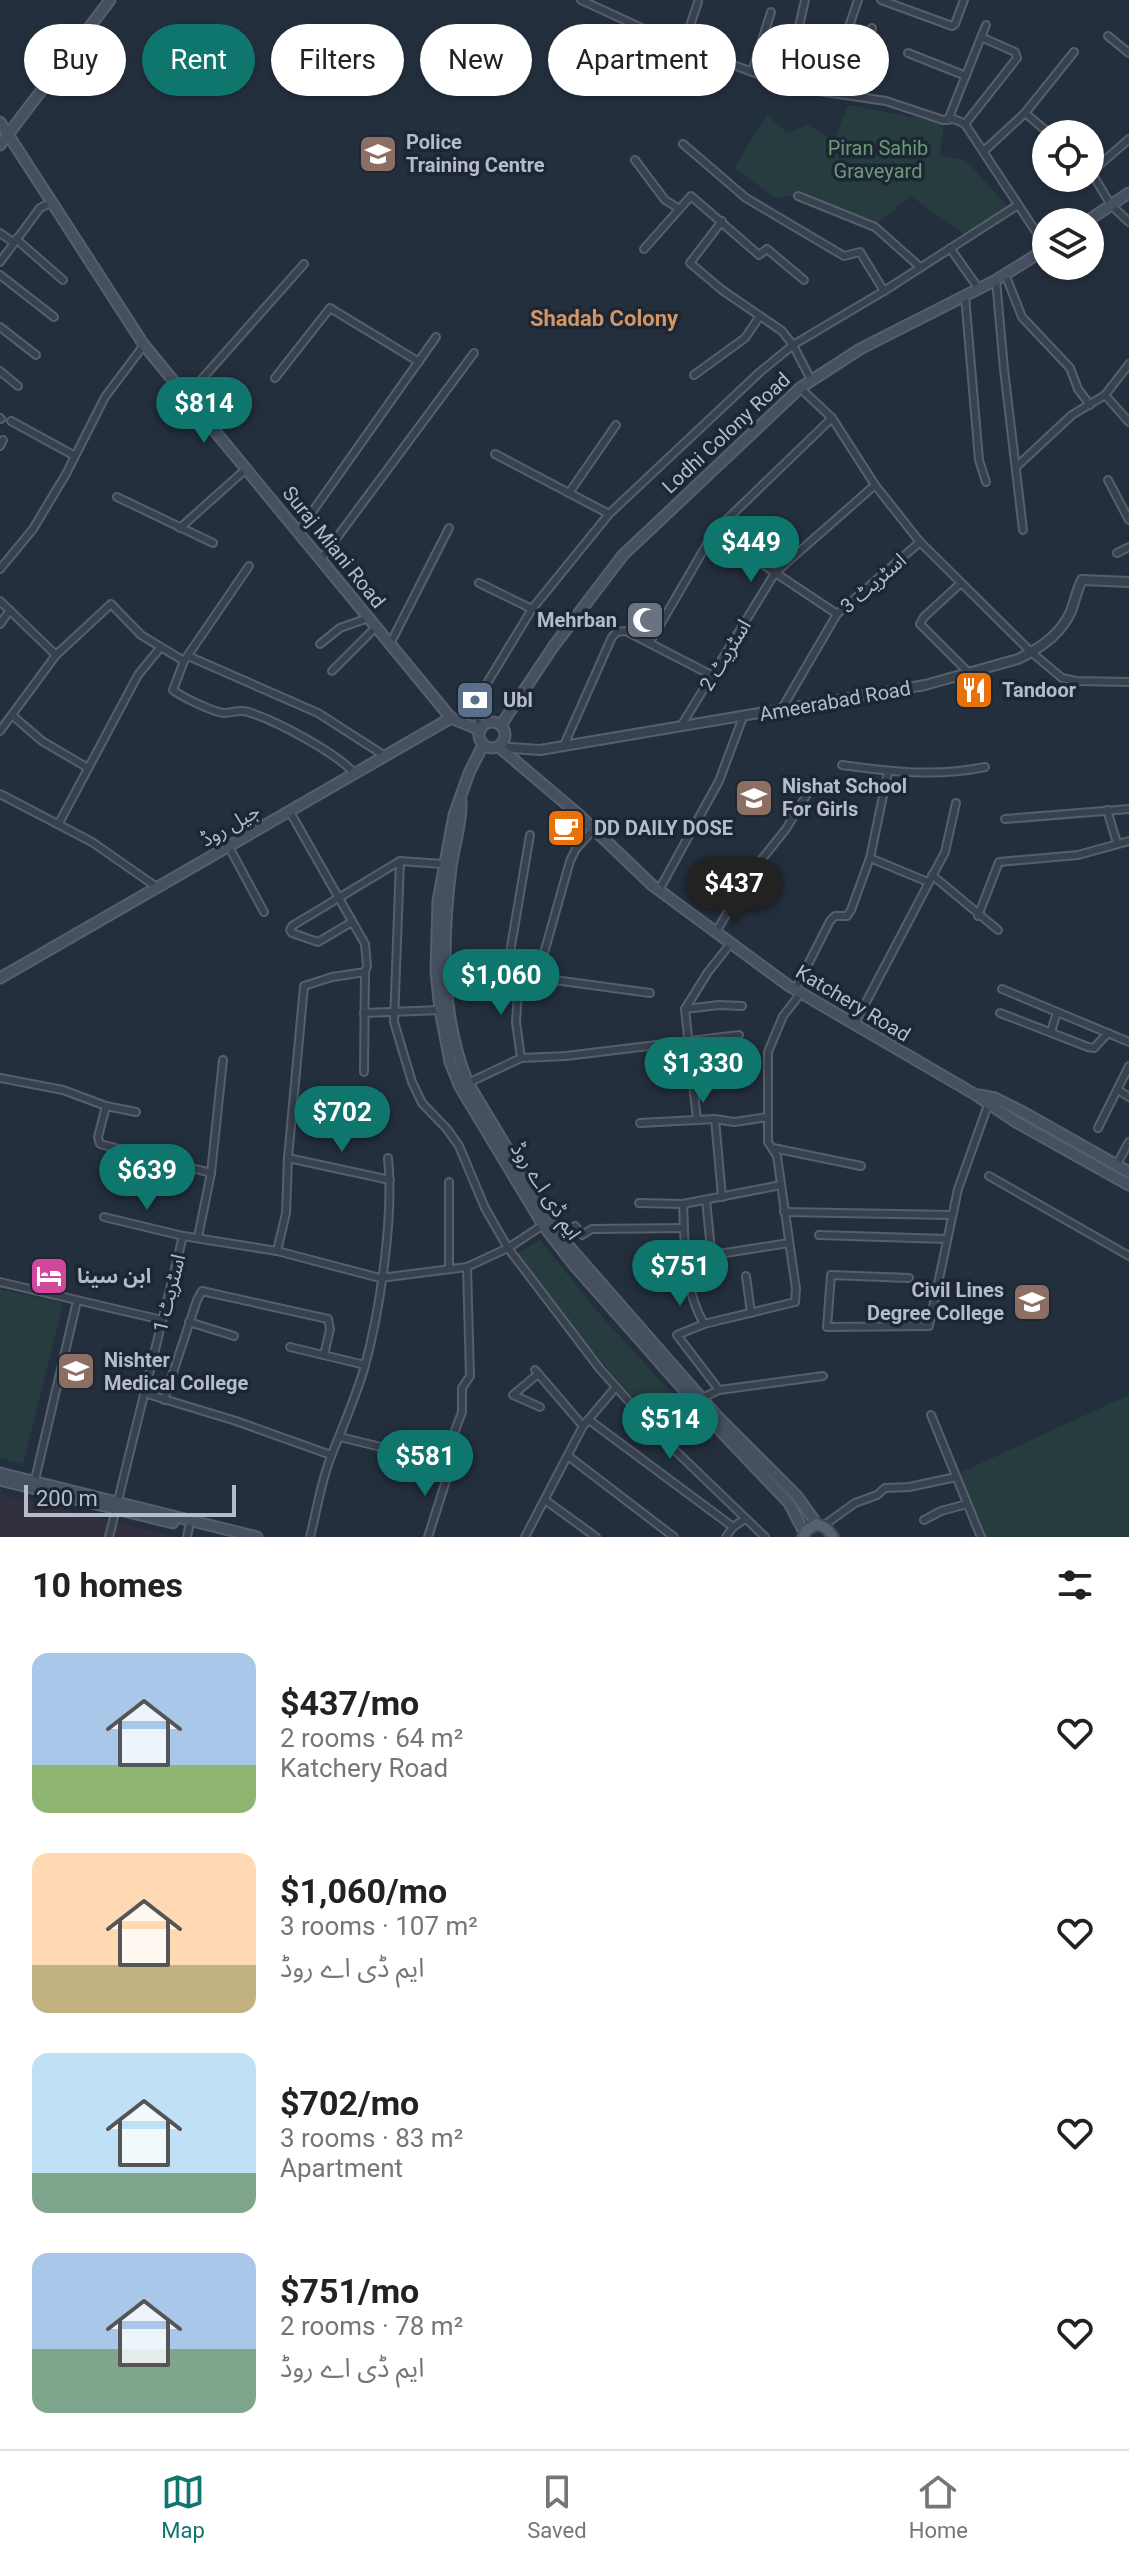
<!DOCTYPE html>
<meta charset="utf-8">
<style>
:root{--surface:#fff;--page:#f2f2f2;--text:#222;--muted:#767676;--line:#e0e0e0;--accent:#0f766e}
body{margin:0;font-family:Roboto,"Noto Sans Arabic",sans-serif;background:var(--page);color:var(--text);height:100vh;display:flex;flex-direction:column;font-size:30px;white-space:nowrap}
*{box-sizing:border-box;margin:0}
p{font-size:26px;color:var(--muted)}
.icon{flex:none;width:44px;height:44px;fill:none;stroke:currentColor;stroke-width:2;stroke-linecap:round;stroke-linejoin:round}
.map{position:relative;height:1537px;overflow:hidden}
.panel{display:flex;flex-direction:column;background:var(--surface);flex:1}
.panel>*{flex:none}
.guide{position:absolute;left:24px;top:24px;width:1082px;height:72px;display:flex;gap:16px}
.buttons{position:absolute;left:1032px;top:120px;display:grid;gap:16px}
.buttons a{display:grid;place-items:center;width:72px;height:72px;border-radius:50%;background:var(--surface);box-shadow:0 2px 6px #0004;font-size:40px}
.scale{position:absolute;left:24px;bottom:20px;width:212px;box-sizing:border-box;padding-left:8px;border:4px solid #b4bcc9;border-top:0;font-size:22px;line-height:28px;white-space:nowrap;color:#b4bcc9;-webkit-text-stroke:6px #1d2633;paint-order:stroke}
.price{position:absolute;translate:-50% -68px;padding:0 18px;border-radius:28px;background:var(--accent);color:#fff;font-size:26px;line-height:52px;filter:drop-shadow(0 2px 4px #0008)}
.price::after{content:'';position:absolute;left:50%;top:48px;width:24px;height:18px;margin-left:-12px;background:inherit;clip-path:polygon(0 0,100% 0,50% 100%)}
.price.active{background:#222;color:#fff}
ul{padding:0;list-style:none}
li{display:flex;align-items:center;gap:24px;height:200px;padding:0 32px}
li span{display:grid;place-items:center;flex:none;width:224px;height:160px;border-radius:16px;color:#555}
li>.icon{margin-inline-start:auto}
span .icon{width:96px;height:96px;fill:#fffc;stroke-width:1}
li b{font-size:34px}
h2{display:flex;justify-content:space-between;align-items:center;height:96px;padding:0 32px;font-size:34px}
.pill{padding:0 28px;border-radius:36px;background:var(--surface);box-shadow:0 2px 6px #0004;font-size:28px;line-height:72px}
.pill.active{background:var(--accent);color:#fff}
.tab-bar{display:flex;justify-content:space-around;align-items:center;height:112px;border-top:2px solid var(--line);background:var(--surface);font-size:22px;color:var(--muted)}
.tab-bar a{display:grid;justify-items:center;gap:4px}
.tab-bar .active{color:var(--accent)}
.map>svg:first-child{display:block}
</style>
<div class="map">
<svg width="1129" height="1537" viewBox="0 0 1129 1537">
<rect width="100%" height="100%" fill="#242f3e"/>
<!-- medical -->
<path fill="#32303f" d="M0 1494 176 1537H0Z"/>
<!-- green -->
<g fill="#263c3f">
<path d="M848 105 944 123 940 155 966 161 1009 208 966 236 911 196 875 225 789 196 776 198 734 168 767 115 787 133 808 125 834 140Z"/>
<path d="M540 1240 597 1311 686 1409 662 1431 573 1328 518 1253Z"/>
<path d="M0 1289 63 1303 23 1464 0 1458Z"/>
<path d="M1129 1395V1537H980L953 1476Z"/>
</g>
<g fill="none" stroke-linecap="round" stroke-linejoin="round">
<!-- minor casing -->
<g stroke="#565f6c" stroke-width="10">
<g id="minor">
<path d="M581 0 683 47 797 88 886 101 943 120 954 119 965 124 1046 247"/>
<path d="M881 0 952 26 955 24 964 0"/>
<path d="M1108 36 1129 53"/>
<path d="M683 47 698 2"/>
<path d="M908 53 966 76"/>
<path d="M752 72 771 12"/>
<path d="M790 85 795 44 805 0"/>
<path d="M827 92 858 0"/>
<path d="M855 96 872 28"/>
<path d="M1025 113 1050 134"/>
<path d="M948 120 986 25"/>
<path d="M965 124 1017 58 1015 52 981 37"/>
<path d="M683 144 746 198 844 256 860 252 884 291"/>
<path d="M984 151 1025 113 1074 52"/>
<path d="M635 160 665 200 678 208"/>
<path d="M1091 172 1111 205 1129 222"/>
<path d="M1090 173 1129 139"/>
<path d="M1075 183 1083 178"/>
<path d="M798 196 875 227 920 267"/>
<path d="M722 221 690 263 722 290 782 331 793 345 811 380"/>
<path d="M0 233 13 242"/>
<path d="M16 239 63 280"/>
<path d="M950 248 979 289"/>
<path d="M644 249 691 196 759 255 767 249 804 280"/>
<path d="M0 262 40 208 52 202"/>
<path d="M1005 274 1022 317 1070 368 1078 389 1090 405"/>
<path d="M0 275 54 317"/>
<path d="M996 280 1004 369 1023 530"/>
<path d="M965 296 979 460 986 482"/>
<path d="M0 327 36 355"/>
<path d="M0 371 18 386"/>
<path d="M694 375 745 338 760 316"/>
<path d="M275 378 330 308 419 362"/>
<path d="M800 388 832 418 875 485 920 542 1031 652 1062 678 1076 681 1129 682"/>
<path d="M1105 395 1129 422"/>
<path d="M186 397 304 264"/>
<path d="M0 418 1 419"/>
<path d="M11 421 75 456"/>
<path d="M0 446 3 440"/>
<path d="M495 454 609 514"/>
<path d="M1016 467 1072 415 1105 395 1129 364"/>
<path d="M1108 480 1129 520"/>
<path d="M569 493 616 425"/>
<path d="M117 497 213 543"/>
<path d="M180 528 246 469"/>
<path d="M298 532 436 337"/>
<path d="M714 532 837 614"/>
<path d="M1117 553 1129 547"/>
<path d="M321 559 474 353"/>
<path d="M249 566 184 661 173 690C182 697 213 712 224 713 232 713 240 709 248 712 275 720 337 753 355 774"/>
<path d="M0 569 33 529 66 474 105 397 144 345"/>
<path d="M479 583 532 609"/>
<path d="M961 583 924 617 920 624 969 673"/>
<path d="M0 601 56 655"/>
<path d="M0 624 10 610"/>
<path d="M650 642 714 532 832 418"/>
<path d="M320 644 340 628 368 618"/>
<path d="M390 644 449 528"/>
<path d="M188 656 318 713 385 756"/>
<path d="M332 671 376 627"/>
<path d="M781 710 837 614 920 542"/>
<path d="M13 716 42 741 88 768"/>
<path d="M681 726 775 573 875 485"/>
<path d="M480 730 476 705 478 698 532 609 609 514 760 372 793 345 884 291 1018 205"/>
<path d="M0 731 56 655 111 604 141 635 184 661"/>
<path d="M564 745 612 637 617 632 626 631 713 676"/>
<path d="M842 765C891 772 936 777 985 767"/>
<path d="M0 794 92 842 158 888"/>
<path d="M1107 810 1117 843"/>
<path d="M1005 819 1129 809"/>
<path d="M59 823 138 675 160 648"/>
<path d="M229 847 264 912"/>
<path d="M870 858 928 882"/>
<path d="M400 861 394 1022 412 1082 422 1103 447 1129 459 1146 485 1208 508 1248 600 1369 657 1433 765 1537"/>
<path d="M932 875 998 930"/>
<path d="M659 890 719 781 743 717"/>
<path d="M978 916 999 862 1078 855 1129 841"/>
<path d="M352 922 318 942 292 933 290 930 292 926 400 861 443 864"/>
<path d="M716 932 750 874 786 829 806 796"/>
<path d="M445 971 540 978 650 993"/>
<path d="M506 976 530 835"/>
<path d="M519 977 516 1022 521 1058"/>
<path d="M537 978 570 861 576 849 594 829"/>
<path d="M1002 989 1129 1042"/>
<path d="M795 990 830 921 835 916H847L851 910 870 858 888 772"/>
<path d="M685 1009 719 1005 742 1006"/>
<path d="M364 1013 441 1010"/>
<path d="M1000 1013 1088 1047 1094 1048 1108 1033"/>
<path d="M854 1025 945 852 956 803"/>
<path d="M1051 1032 1057 1012"/>
<path d="M364 1072 365 972"/>
<path d="M0 1078 63 1090 106 1106 136 1112"/>
<path d="M468 1083 521 1058 566 1056 739 1035"/>
<path d="M1118 1090 1129 1097"/>
<path d="M106 1106 98 1137 100 1144 211 1173"/>
<path d="M715 1119 722 1197"/>
<path d="M697 1120 685 1009 708 972 731 943"/>
<path d="M640 1123 715 1119 734 1122 768 1117"/>
<path d="M1098 1128 1129 1066"/>
<path d="M773 1148 861 1166"/>
<path d="M288 1158 390 1180"/>
<path d="M1117 1164 1129 1142"/>
<path d="M989 1176 1129 1256"/>
<path d="M639 1203 683 1204 781 1185"/>
<path d="M683 1204C685 1245 683 1287 704 1324"/>
<path d="M784 1212 951 1215"/>
<path d="M104 1217 183 1236 277 1251 380 1278 467 1267 508 1248 543 1225"/>
<path d="M559 1235 575 1226 582 1235 592 1229 684 1228"/>
<path d="M819 1235 946 1239"/>
<path d="M198 1237 211 1173 223 1060"/>
<path d="M277 1251 286 1213 288 1158 304 986 332 977 365 972 367 966 365 944 290 812"/>
<path d="M712 1255 789 1243"/>
<path d="M449 1269V1182"/>
<path d="M687 1274 713 1269 706 1200"/>
<path d="M746 1276 751 1313"/>
<path d="M909 1278 831 1275 827 1327 929 1326 958 1189 988 1105"/>
<path d="M0 1282 162 1320"/>
<path d="M189 1322 234 1336"/>
<path d="M290 1347 365 1365"/>
<path d="M535 1370 583 1426"/>
<path d="M538 1374 513 1395 540 1407"/>
<path d="M719 1390 677 1335 704 1324 795 1302 796 1289 777 1156 768 1142V1052L783 1016 801 993"/>
<path d="M144 1393 236 1421 331 1455"/>
<path d="M702 1398 719 1390 823 1376"/>
<path d="M164 1400 197 1300 202 1291 328 1319 330 1329 324 1355"/>
<path d="M931 1415 981 1537"/>
<path d="M589 1420 733 1527"/>
<path d="M340 1437 426 1458 445 1457 462 1412V1388L470 1376 467 1267"/>
<path d="M568 1456 674 1537"/>
<path d="M34 1484 77 1301"/>
<path d="M545 1500 596 1537"/>
<path d="M924 1520 941 1511 967 1504"/>
<path d="M823 1526 855 1503 877 1495 885 1488 909 1487 956 1477"/>
<path d="M109 1537 183 1236"/>
<path d="M187 1537 189 1527"/>
<path d="M310 1537C317 1510 321 1480 332 1454 343 1426 355 1399 364 1369 380 1312 394 1216 388 1158"/>
<path d="M428 1537 450 1468"/>
<path d="M525 1537 583 1426 616 1387"/>
<path d="M726 1537 733 1527 745 1519"/>
</g>
</g>
<!-- tertiary casing -->
<g stroke="#565f6c" stroke-width="12">
<path id="tertiary" d="M499 747 540 750 925 685 1018 659C1039 649 1062 633 1071 611 1075 601 1077 589 1082 580L1129 582"/>
</g>
<!-- secondary casing -->
<g stroke="#565f6c" stroke-width="13">
<g id="secondary">
<path d="M0 122 144 345 451 718"/>
<path d="M0 145 110 0"/>
<path d="M1086 222 1129 193"/>
<circle cx="492" cy="735" r="13"/>
<path d="M501 725 553 647 623 555 800 388 860 349 996 280 1046 249"/>
<path d="M483 745 469 773 454 815 438 901 436 971 440 1010 450 1062 460 1087 543 1225 573 1264 712 1422 789 1503 804 1532"/>
<path d="M499 747 578 814 652 885 789 986 976 1095 1016 1122 1129 1185"/>
<path d="M461 800C462 824 454 845 451 868 442 939 440 1015 468 1083L559 1235 718 1417 797 1496 817 1524"/>
<path d="M0 978 451 718 480 730"/>
<path d="M979 1095 995 1098 1021 1111 1129 1172"/>
<path d="M0 1473 257 1537"/>
<path d="M0 1480 173 1523"/>
</g>
</g>
<!-- primary casing -->
<g stroke="#414a57" stroke-width="14">
<path id="primary" d="M803 1537 807 1530 817 1524 826 1528 833 1537"/>
</g>
<!-- minor -->
<use href="#minor" stroke="#38414e" stroke-width="6"/>
<!-- tertiary -->
<use href="#tertiary" stroke="#38414e" stroke-width="8"/>
<!-- secondary -->
<use href="#secondary" stroke="#465061" stroke-width="9"/>
<!-- primary -->
<use href="#primary" stroke="#56606e" stroke-width="10"/>
</g>
<!-- icons -->
<defs>
<g id="university-square" transform="scale(2)"><rect x="-9" y="-9" width="18" height="18" rx="4" fill="#8d6e63" stroke="#1d2633"/><path d="M0-5L7-2L0 1L-7-2ZM-4 1L0 2.5L4 1V4Q0 6-4 4Z" fill="#fff"/></g>
<g id="mosque-square" transform="scale(2)"><rect x="-9" y="-9" width="18" height="18" rx="4" fill="#6b7280" stroke="#1d2633"/><path d="M3.5-4.9A6 6 0 1 0 3.5 4.9A5 5 0 1 1 3.5-4.9Z" fill="#fff"/></g>
<g id="restaurant-square" transform="scale(2)"><rect x="-9" y="-9" width="18" height="18" rx="4" fill="#e8710a" stroke="#1d2633"/><path d="M-5-6h1v4h1v-4h1v4h1v-4h1v5L-1.5 .5V6h-2V.5L-5-1ZM5-6V6H3V1.5H1.5Q1.5-4 5-6Z" fill="#fff"/></g>
<g id="bank-square" transform="scale(2)"><rect x="-9" y="-9" width="18" height="18" rx="4" fill="#5c6f8a" stroke="#1d2633"/><path d="M-6-4H6V4H-6ZM0-2.3a2.3 2.3 0 1 0 0 4.6a2.3 2.3 0 1 0 0-4.6Z" fill="#fff"/></g>
<g id="school-square" transform="scale(2)"><rect x="-9" y="-9" width="18" height="18" rx="4" fill="#8d6e63" stroke="#1d2633"/><path d="M0-5L7-2L0 1L-7-2ZM-4 1L0 2.5L4 1V4Q0 6-4 4Z" fill="#fff"/></g>
<g id="cafe-square" transform="scale(2)"><rect x="-9" y="-9" width="18" height="18" rx="4" fill="#e8710a" stroke="#1d2633"/><path d="M-5.5-4.5H6V0H3Q3 3.5 0 3.5H-2.5Q-5.5 3.5-5.5 0ZM3-3.2v2h1.7v-2ZM-6 4.5H4V6H-6Z" fill="#fff"/></g>
<g id="hotel-square" transform="scale(2)"><rect x="-9" y="-9" width="18" height="18" rx="4" fill="#d1479c" stroke="#1d2633"/><path d="M-6-4.5h1.5V1H6V5H4.5V3h-9V5H-6ZM-4 0a1.8 1.8 0 1 1 3.6 0ZM.5 0V-2.5h3Q6-2.5 6 0Z" fill="#fff"/></g>
</defs>
<g fill-rule="evenodd">
<use href="#university-square" x="378" y="154"/>
<use href="#mosque-square" x="645" y="620"/>
<use href="#restaurant-square" x="974" y="690"/>
<use href="#bank-square" x="475" y="700"/>
<use href="#school-square" x="754" y="798"/>
<use href="#cafe-square" x="566" y="828"/>
<use href="#hotel-square" x="49" y="1276"/>
<use href="#university-square" x="1032" y="1302"/>
<use href="#university-square" x="76" y="1371"/>
</g>
<g text-anchor="middle" stroke-width="7" stroke-linejoin="round" paint-order="stroke">
<!-- poi labels -->
<g font-size="20" font-weight="bold" fill="#b4bcc9" stroke="#1d2633" text-anchor="start">
<text x="406" y="149">Police<tspan x="406" dy="23">Training Centre</tspan></text>
<text x="617" y="627" text-anchor="end">Mehrban</text>
<text x="1002" y="697">Tandoor</text>
<text x="503" y="707">Ubl</text>
<text x="782" y="793">Nishat School<tspan x="782" dy="23">For Girls</tspan></text>
<text x="594" y="835">DD DAILY DOSE</text>
<text x="77" y="1283">ابن سینا</text>
<text x="1004" y="1297" text-anchor="end">Civil Lines<tspan x="1004" dy="23">Degree College</tspan></text>
<text x="104" y="1367">Nishter<tspan x="104" dy="23">Medical College</tspan></text>
</g>
<!-- park labels -->
<g font-size="20" fill="#6b9a76" stroke="#1d2633">
<text x="878" y="155">Piran Sahib<tspan x="878" dy="23">Graveyard</tspan></text>
</g>
<!-- street labels -->
<g font-size="20" fill="#b4bcc9" stroke="#1d2633">
<text transform="translate(726 433) rotate(-43)" y="7">Lodhi Colony Road</text>
<text transform="translate(334 547) rotate(51)" y="7">Suraj Miani Road</text>
<text transform="translate(873 583) rotate(-41)" y="7">اسٹریٹ 3</text>
<text transform="translate(725 655) rotate(-59)" y="7">اسٹریٹ 2</text>
<text transform="translate(835 701) rotate(-10)" y="7">Ameerabad Road</text>
<text transform="translate(230 825) rotate(-30)" y="7">جیل روڈ</text>
<text transform="translate(853 1003) rotate(31)" y="7">Katchery Road</text>
<text transform="translate(546 1191) rotate(57)" y="7">ایم ڈی اے روڈ</text>
<text transform="translate(169 1293) rotate(-76)" y="7">اسٹریٹ 1</text>
</g>
<!-- neighbourhood labels -->
<g font-size="22" font-weight="bold" fill="#d59563" stroke="#1d2633">
<text x="604" y="326">Shadab Colony</text>
</g>
</g>
</svg>
<div class="buttons">
<a><svg class="icon" aria-label="locate" viewBox="0 0 24 24"><circle cx="12" cy="12" r="6"/><path d="M12 2v4M12 18v4M2 12h4M18 12h4"/></svg></a>
<a><svg class="icon" aria-label="layers" viewBox="0 0 24 24"><path d="M12 4l9 5-9 5-9-5zM3 14l9 5 9-5"/></svg></a>
</div>
<div class="scale">200 m</div>
<b class="price" style="left:204px;top:445px">$814</b>
<b class="price" style="left:751px;top:584px">$449</b>
<b class="price active" style="left:734px;top:925px">$437</b>
<b class="price" style="left:501px;top:1017px">$1,060</b>
<b class="price" style="left:703px;top:1105px">$1,330</b>
<b class="price" style="left:342px;top:1154px">$702</b>
<b class="price" style="left:147px;top:1212px">$639</b>
<b class="price" style="left:680px;top:1308px">$751</b>
<b class="price" style="left:670px;top:1461px">$514</b>
<b class="price" style="left:425px;top:1498px">$581</b>
<div class="guide">
<a class="pill">Buy</a>
<a class="pill active">Rent</a>
<a class="pill">Filters</a>
<a class="pill">New</a>
<a class="pill">Apartment</a>
<a class="pill">House</a>
</div>
</div>
<section class="panel">
<h2>10 homes<svg class="icon" aria-label="filters" viewBox="0 0 24 24"><path d="M4 7h16M4 17h16"/><circle cx="9" cy="7" r="2"/><circle cx="15" cy="17" r="2"/></svg></h2>
<ul>
<li><span style="background:linear-gradient(#a9c7e8 70%,#8fb573 0)"><svg class="icon" aria-label="home" viewBox="0 0 24 24"><path d="M3 11l9-7 9 7M6 9v11h12V9"/></svg></span><div><b>$437/mo</b><p>2 rooms · 64 m²</p><p>Katchery Road</p></div><svg class="icon" aria-label="heart" viewBox="0 0 24 24"><path d="M12 20l-8-8c-3-5 5-10 8-4 3-6 11-1 8 4z"/></svg></li>
<li><span style="background:linear-gradient(#ffd9b3 70%,#c2b280 0)"><svg class="icon" aria-label="home" viewBox="0 0 24 24"><path d="M3 11l9-7 9 7M6 9v11h12V9"/></svg></span><div><b>$1,060/mo</b><p>3 rooms · 107 m²</p><p>ایم ڈی اے روڈ</p></div><svg class="icon" aria-label="heart" viewBox="0 0 24 24"><path d="M12 20l-8-8c-3-5 5-10 8-4 3-6 11-1 8 4z"/></svg></li>
<li><span style="background:linear-gradient(#bfe0f5 75%,#7fa58c 0)"><svg class="icon" aria-label="home" viewBox="0 0 24 24"><path d="M3 11l9-7 9 7M6 9v11h12V9"/></svg></span><div><b>$702/mo</b><p>3 rooms · 83 m²</p><p>Apartment</p></div><svg class="icon" aria-label="heart" viewBox="0 0 24 24"><path d="M12 20l-8-8c-3-5 5-10 8-4 3-6 11-1 8 4z"/></svg></li>
<li><span style="background:linear-gradient(#a9c7e8 60%,#7fa58c 0)"><svg class="icon" aria-label="home" viewBox="0 0 24 24"><path d="M3 11l9-7 9 7M6 9v11h12V9"/></svg></span><div><b>$751/mo</b><p>2 rooms · 78 m²</p><p>ایم ڈی اے روڈ</p></div><svg class="icon" aria-label="heart" viewBox="0 0 24 24"><path d="M12 20l-8-8c-3-5 5-10 8-4 3-6 11-1 8 4z"/></svg></li>
</ul>
</section>
<nav class="tab-bar">
<a class="active"><svg class="icon" aria-label="map" viewBox="0 0 24 24"><path d="M3 6l6-2 6 2 6-2v14l-6 2-6-2-6 2zM9 4v14M15 6v14"/></svg>Map</a>
<a><svg class="icon" aria-label="saved" viewBox="0 0 24 24"><path d="M7 4h10v16l-5-4-5 4z"/></svg>Saved</a>
<a><svg class="icon" aria-label="home" viewBox="0 0 24 24"><path d="M3 11l9-7 9 7M6 9v11h12V9"/></svg>Home</a>
</nav>
